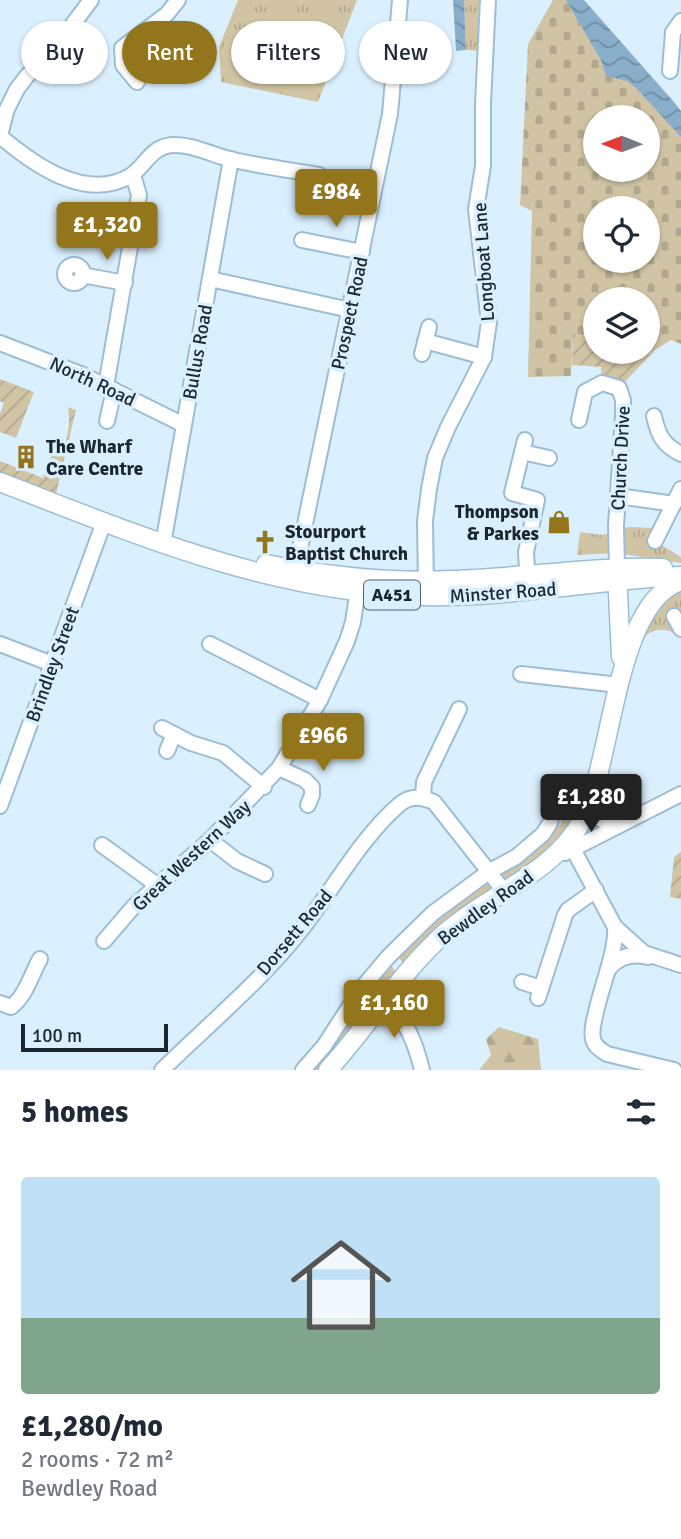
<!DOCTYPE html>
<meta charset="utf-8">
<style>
:root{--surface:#fff;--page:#f6f6f7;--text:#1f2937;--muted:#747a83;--accent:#93761c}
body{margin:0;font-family:Signika,sans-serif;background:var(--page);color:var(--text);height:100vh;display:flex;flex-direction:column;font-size:26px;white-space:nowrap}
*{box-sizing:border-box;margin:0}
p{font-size:23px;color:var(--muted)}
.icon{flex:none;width:38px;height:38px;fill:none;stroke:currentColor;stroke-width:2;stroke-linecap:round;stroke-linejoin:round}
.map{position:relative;height:1070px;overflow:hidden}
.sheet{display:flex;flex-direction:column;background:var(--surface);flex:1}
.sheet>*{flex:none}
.hud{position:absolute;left:21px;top:21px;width:640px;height:63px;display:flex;gap:14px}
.needle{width:46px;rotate:271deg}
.controls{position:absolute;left:583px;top:105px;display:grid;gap:14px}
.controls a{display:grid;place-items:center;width:77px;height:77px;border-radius:50%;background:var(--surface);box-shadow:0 2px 5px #0004;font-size:35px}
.scale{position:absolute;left:21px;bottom:18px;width:147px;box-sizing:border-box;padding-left:7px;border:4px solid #1a272f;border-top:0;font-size:19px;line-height:24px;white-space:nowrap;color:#1a272f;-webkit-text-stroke:5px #dbf0fe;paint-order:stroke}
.price{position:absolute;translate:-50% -60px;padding:0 16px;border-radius:7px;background:var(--accent);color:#fff;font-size:23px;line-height:46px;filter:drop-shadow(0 2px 4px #0008)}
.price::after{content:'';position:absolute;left:50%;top:42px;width:21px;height:16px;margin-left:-10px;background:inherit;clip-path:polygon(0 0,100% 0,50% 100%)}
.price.on{background:#222;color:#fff}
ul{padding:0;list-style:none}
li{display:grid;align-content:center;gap:14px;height:371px;padding:0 21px}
li span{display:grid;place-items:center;height:217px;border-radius:7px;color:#555}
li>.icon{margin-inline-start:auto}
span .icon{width:126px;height:126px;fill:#fffc;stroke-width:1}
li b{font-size:30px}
h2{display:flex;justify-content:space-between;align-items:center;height:84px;padding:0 21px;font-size:30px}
.tag{padding:0 24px;border-radius:32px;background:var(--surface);box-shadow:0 2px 5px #0004;font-size:24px;line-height:63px}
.tag.on{background:var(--accent);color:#fff}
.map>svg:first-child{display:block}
</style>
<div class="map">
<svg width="681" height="1070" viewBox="0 0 681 1070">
<defs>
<pattern id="forest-firs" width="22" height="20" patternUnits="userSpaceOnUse" patternTransform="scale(1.75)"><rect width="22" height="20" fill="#d0c4a4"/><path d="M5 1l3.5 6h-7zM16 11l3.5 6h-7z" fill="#b2a88e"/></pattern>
<pattern id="cemetery-stones" width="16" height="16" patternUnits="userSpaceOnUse" patternTransform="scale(1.75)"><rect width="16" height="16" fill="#d0c4a4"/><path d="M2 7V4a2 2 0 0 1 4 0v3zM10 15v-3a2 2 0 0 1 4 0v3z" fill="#b2a88e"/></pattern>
<pattern id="park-tufts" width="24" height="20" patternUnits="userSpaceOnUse" patternTransform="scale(1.75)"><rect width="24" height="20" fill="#d0c4a4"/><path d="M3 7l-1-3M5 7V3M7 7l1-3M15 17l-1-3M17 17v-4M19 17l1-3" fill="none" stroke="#b2a88e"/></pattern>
<pattern id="garden-furrows" width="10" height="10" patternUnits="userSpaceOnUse" patternTransform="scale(1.75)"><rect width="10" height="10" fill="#d0c4a4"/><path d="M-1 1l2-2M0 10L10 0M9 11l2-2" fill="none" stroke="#b2a88e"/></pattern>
<pattern id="water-waves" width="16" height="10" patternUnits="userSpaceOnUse" patternTransform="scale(1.75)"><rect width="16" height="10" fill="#88aec9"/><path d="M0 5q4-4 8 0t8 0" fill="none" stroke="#6e8ea4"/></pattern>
</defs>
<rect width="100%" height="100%" fill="#dbf0fe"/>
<!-- forest -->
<path fill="url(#forest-firs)" d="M499 1027 538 1039 541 1070H479L491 1055 486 1039Z"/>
<!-- cemetery -->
<path fill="url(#cemetery-stones)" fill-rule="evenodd" d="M553 0H571L681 125V344L671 340 655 350H648V299H637L636 294H612L611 299H595V337L573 334 571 376 528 377 532 211 520 205 528 44ZM595 117H648V170H595ZM595 208H648V261H595Z"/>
<!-- park -->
<g fill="url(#park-tufts)">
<path d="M238 0H357L318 102 221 82 219 47Z"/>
<path d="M464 0H488L485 51 466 50Z"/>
<path d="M629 527 654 528 655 541 681 557V563L617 553 577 555 580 532 602 535Z"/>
<path d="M681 590V621L670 619 680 637C668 627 653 627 642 639 648 618 663 602 681 590Z"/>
<path d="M578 806 565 830 548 849V858L507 885 498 872 542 843 561 824 562 808Z"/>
<path d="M486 880 495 894 410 962H402L396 954 435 915Z"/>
<path d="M383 966H392L396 974 322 1070H306Z"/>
</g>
<!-- garden -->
<g fill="url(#garden-furrows)">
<path d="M573 334 595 337V352L655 350 619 388 602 383 601 367 572 365Z"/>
<path d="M0 379 34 392 16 438 0 432V414L4 403 0 401Z"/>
<path d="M68 407 76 410 56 494 0 472V461L43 478 53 452 62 454C67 438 71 423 68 407Z"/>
<path d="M597 796 626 817 618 821 607 817 596 808Z"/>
<path d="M681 852V899L670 897 674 857Z"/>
</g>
<!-- water -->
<g fill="url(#water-waves)">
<path d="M453 0H464L466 50 456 51Z"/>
<path d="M566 0H584L674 102 681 111V137L636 88 627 81 606 76 601 60Z"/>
</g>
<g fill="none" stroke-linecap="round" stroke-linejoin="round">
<!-- minor casing -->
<g stroke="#9cbdd5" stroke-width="18">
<g id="minor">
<path d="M670 71 673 32 681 21"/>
<path d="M137 82 123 65 122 48 167 14 178 0"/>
<path d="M0 135 7 109 17 89 27 76 58 44 91 0"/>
<path d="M0 136C33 164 85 202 130 176 146 166 150 147 172 145 192 144 210 154 229 159 259 166 289 170 319 175"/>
<path d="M302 240 362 252"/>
<circle cx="74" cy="274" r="9"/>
<path d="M82 275 125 283"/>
<path d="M210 279 350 310"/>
<path d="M425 341 484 357"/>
<path d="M0 343 83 375 184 425"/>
<path d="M422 354 429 327"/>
<path d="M106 386 139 195 133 175"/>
<path d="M654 416C658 435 663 445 681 454"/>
<path d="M579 420 585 392 602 383 619 388 623 400V415L616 526 617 568"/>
<path d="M107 421 114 390"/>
<path d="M525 440 512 493 537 500 526 552 528 585"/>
<path d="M522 452 549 458"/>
<path d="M618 496 674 504"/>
<path d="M655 541 681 489"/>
<path d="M163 544 231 159"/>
<path d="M294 577 390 114 400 0"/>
<path d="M426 588 425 521 429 489 435 458 448 427 484 357 489 322 476 209 483 166V103L488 0"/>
<path d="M674 616 681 629"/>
<path d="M0 644 52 664"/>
<path d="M210 644 320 700"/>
<path d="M521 674 619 685"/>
<path d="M162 728 191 743 223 753 264 787"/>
<path d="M167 751 174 734"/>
<path d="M279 768 305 780 312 787V795L308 805"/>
<path d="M423 797 424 782 459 709"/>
<path d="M0 806 104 522"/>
<path d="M588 808 598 818 616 827"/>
<path d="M210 840 237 861 265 874"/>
<path d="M102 845 157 885"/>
<path d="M573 849 615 927 644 953 681 965"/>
<path d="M565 853 681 794"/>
<path d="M615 927C617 949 601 988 596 1012 594 1021 591 1030 593 1039 595 1047 601 1050 607 1054L674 1070"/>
<path d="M104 941 135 905 210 840 279 768 320 700 347 641 353 622 359 582"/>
<path d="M608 970C618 956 632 953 648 957"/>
<path d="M522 982 541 988"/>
<path d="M538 998 565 915 568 910 596 890"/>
<path d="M385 999C406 1020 415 1041 422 1070"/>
<path d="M0 1003 11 1007C26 996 31 975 40 959"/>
<path d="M162 1070C207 1026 263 979 301 930 333 890 361 837 400 804 411 795 422 797 434 802L504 891"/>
<path d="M303 1070 324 1046 361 989 388 957 433 913 490 871 516 857 543 834 550 823 553 809"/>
</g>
</g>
<!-- major casing -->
<g stroke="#9cbdd5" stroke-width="21">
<g id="major">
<path d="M0 482C137 535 273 593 422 596 509 598 595 580 681 576"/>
<path d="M266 564C327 576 389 583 451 580 522 578 592 566 663 568"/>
<path d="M617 573 621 657"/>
<path d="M328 1070C369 1025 400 973 445 933 489 894 555 873 583 819 613 760 615 602 681 581"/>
</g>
</g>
<!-- minor -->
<use href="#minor" stroke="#fff" stroke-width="14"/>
<!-- major -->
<use href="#major" stroke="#fff" stroke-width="18"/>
</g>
<!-- icons -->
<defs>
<g id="building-bare" transform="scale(1.89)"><path d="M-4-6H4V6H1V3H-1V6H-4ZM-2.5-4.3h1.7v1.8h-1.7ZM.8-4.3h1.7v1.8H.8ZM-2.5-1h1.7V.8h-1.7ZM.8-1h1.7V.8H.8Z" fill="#93761c" stroke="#dbf0fe" stroke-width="2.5" paint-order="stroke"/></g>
<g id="shop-bare" transform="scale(1.89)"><path d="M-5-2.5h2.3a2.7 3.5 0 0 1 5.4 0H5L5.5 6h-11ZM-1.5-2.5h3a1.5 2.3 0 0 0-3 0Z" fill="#93761c" stroke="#dbf0fe" stroke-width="2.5" paint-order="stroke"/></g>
<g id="church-bare" transform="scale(1.89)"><path d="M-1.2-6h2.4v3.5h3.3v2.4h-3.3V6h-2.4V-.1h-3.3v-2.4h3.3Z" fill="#93761c" stroke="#dbf0fe" stroke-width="2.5" paint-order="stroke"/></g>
</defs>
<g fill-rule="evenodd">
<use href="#building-bare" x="26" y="457"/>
<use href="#shop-bare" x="559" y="522"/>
<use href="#church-bare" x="265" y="542"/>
</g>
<g text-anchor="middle" stroke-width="7" stroke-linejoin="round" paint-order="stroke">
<!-- shield labels -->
<rect fill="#dbf0fe" stroke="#54636d" stroke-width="2" x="364" y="580.5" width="56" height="29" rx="5"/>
<g font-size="18" font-weight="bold" fill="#1a272f">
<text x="392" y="601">A451</text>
</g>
<!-- street labels -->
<g font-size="19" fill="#1a272f" stroke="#dbf0fe">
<text transform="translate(483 262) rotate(-94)" y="7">Longboat Lane</text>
<text transform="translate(349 313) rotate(-78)" y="7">Prospect Road</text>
<text transform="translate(197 352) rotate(-80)" y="7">Bullus Road</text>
<text transform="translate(93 381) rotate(25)" y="7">North Road</text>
<text transform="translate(620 458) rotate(-87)" y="7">Church Drive</text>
<text transform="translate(503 592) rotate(-4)" y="7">Minster Road</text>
<text transform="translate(52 664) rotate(-70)" y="7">Brindley Street</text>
<text transform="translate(191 855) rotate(-43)" y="7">Great Western Way</text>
<text transform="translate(485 907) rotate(-36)" y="7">Bewdley Road</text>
<text transform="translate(294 932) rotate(-50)" y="7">Dorsett Road</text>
</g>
<!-- poi labels -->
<g font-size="19" font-weight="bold" fill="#1a272f" stroke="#dbf0fe" text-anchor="start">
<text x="46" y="453">The Wharf<tspan x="46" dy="22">Care Centre</tspan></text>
<text x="539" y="518" text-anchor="end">Thompson<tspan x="539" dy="22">&amp; Parkes</tspan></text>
<text x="285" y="538">Stourport<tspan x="285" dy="22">Baptist Church</tspan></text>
</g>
</g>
</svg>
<div class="controls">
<a><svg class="needle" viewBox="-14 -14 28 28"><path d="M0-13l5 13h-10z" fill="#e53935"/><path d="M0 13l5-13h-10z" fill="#747a83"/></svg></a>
<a><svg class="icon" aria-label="locate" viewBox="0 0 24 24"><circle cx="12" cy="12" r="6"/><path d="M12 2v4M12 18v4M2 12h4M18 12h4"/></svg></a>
<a><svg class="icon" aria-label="layers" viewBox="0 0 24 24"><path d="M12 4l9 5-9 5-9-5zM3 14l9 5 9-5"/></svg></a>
</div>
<div class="scale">100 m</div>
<b class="price" style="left:336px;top:229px">£984</b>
<b class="price" style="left:107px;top:262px">£1,320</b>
<b class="price" style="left:323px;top:773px">£966</b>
<b class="price on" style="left:591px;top:834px">£1,280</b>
<b class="price" style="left:394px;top:1040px">£1,160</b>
<div class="hud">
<a class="tag">Buy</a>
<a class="tag on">Rent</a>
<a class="tag">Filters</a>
<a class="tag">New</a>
</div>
</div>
<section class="sheet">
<h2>5 homes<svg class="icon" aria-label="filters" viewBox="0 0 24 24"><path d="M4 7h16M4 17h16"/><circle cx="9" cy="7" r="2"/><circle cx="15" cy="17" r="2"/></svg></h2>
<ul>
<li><span style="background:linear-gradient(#bfe0f5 65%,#7fa58c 0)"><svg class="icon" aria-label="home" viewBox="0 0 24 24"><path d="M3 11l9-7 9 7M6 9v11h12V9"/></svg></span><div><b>£1,280/mo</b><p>2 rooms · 72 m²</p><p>Bewdley Road</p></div></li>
</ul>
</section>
